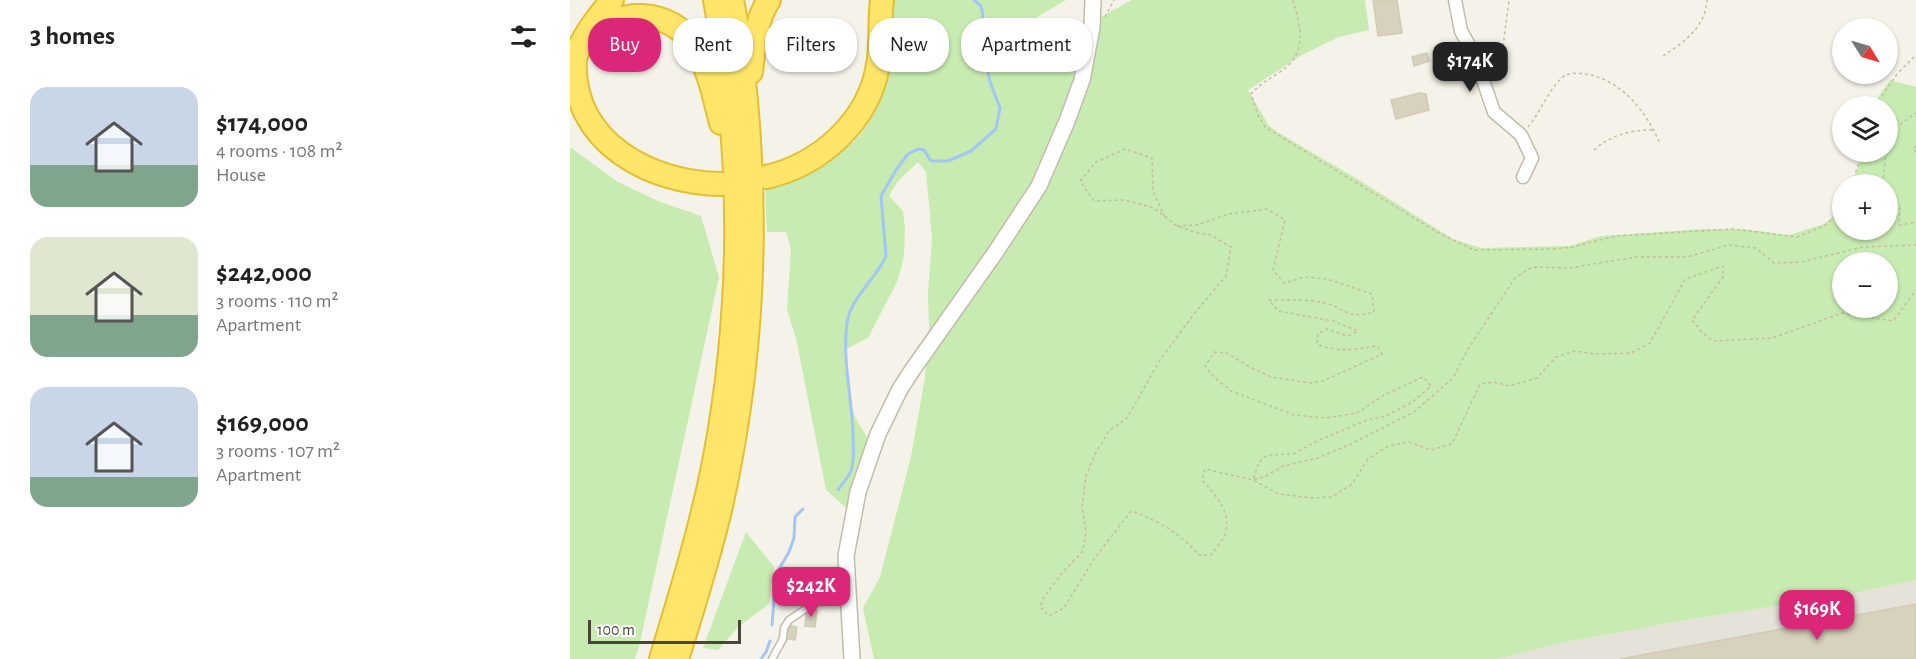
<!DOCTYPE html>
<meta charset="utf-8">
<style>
:root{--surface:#fff;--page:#f2f2f2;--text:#222;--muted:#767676;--accent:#db2777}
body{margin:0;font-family:"Alegreya Sans",sans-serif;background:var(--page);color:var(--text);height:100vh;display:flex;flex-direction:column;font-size:22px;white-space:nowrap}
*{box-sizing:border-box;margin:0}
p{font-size:20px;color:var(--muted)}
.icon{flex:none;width:33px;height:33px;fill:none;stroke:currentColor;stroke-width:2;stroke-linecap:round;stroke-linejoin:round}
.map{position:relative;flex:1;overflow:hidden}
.sheet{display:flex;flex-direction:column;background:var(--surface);width:570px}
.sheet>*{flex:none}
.top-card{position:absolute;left:18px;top:18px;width:570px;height:54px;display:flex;gap:12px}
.needle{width:39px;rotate:127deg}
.controls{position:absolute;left:1262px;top:18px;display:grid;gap:12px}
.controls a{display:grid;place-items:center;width:66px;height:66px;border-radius:50%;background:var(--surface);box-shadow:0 2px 4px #0004;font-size:30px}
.scale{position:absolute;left:18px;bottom:15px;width:153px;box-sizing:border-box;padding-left:6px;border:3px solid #494537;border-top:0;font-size:16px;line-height:21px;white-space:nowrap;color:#494537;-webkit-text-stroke:4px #fff;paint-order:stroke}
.price{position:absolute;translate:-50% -51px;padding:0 14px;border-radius:12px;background:var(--accent);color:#fff;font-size:20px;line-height:39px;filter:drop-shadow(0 2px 3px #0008)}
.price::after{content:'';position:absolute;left:50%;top:36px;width:18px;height:14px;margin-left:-9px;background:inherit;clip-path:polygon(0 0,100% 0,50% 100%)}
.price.on{background:#222;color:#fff}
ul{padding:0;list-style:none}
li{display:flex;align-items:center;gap:18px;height:150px;padding:0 30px}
li span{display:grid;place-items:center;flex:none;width:168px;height:120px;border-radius:18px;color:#555}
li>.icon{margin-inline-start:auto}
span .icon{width:72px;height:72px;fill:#fffc;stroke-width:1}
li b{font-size:26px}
h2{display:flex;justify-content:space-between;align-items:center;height:72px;padding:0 30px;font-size:26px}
.chip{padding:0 21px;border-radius:24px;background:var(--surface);box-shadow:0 2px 4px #0004;font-size:21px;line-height:54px}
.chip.on{background:var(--accent);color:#fff}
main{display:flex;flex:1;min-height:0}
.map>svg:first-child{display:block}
</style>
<main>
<section class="sheet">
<h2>3 homes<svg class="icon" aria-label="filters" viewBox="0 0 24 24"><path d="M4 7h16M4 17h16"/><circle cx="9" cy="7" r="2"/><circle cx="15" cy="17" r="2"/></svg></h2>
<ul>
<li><span style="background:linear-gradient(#c9d6e8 65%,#7fa58c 0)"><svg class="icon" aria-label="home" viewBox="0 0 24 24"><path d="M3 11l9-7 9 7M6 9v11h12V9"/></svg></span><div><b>$174,000</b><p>4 rooms · 108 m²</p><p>House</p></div></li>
<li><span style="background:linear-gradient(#dfe7d0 65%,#7fa58c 0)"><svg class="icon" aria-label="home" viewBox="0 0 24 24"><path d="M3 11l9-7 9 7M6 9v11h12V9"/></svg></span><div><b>$242,000</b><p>3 rooms · 110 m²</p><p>Apartment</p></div></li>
<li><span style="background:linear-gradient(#c9d6e8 75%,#7fa58c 0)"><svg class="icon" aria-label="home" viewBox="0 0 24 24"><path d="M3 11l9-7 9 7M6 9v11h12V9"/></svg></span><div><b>$169,000</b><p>3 rooms · 107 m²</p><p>Apartment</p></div></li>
</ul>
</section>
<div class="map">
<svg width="1346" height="659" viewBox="0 0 1346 659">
<rect width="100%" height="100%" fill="#f5f3e9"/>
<!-- industrial -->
<path fill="#e5e2da" d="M1346 580V659H928L990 643 1110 621 1274 595Z"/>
<!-- green -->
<g fill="#c7ebb0" fill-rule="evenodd">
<path d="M322 0H496L440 33 441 66 562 0H795L799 30 769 37 732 55 678 90 699 126 709 133 789 180 883 239 911 248 1000 246 1031 236 1134 229H1172L1219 235 1254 224 1267 213 1272 205V230H1317V184H1282L1293 152H1317V106H1304L1308 97 1320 80 1346 87V580L1274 595 1110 621 990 643 928 659H304L293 608 310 577 341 457 355 377 359 328 358 294 362 238 356 172 348 162 328 181 319 196 333 211 335 229 334 256 328 280 298 338 274 350 278 394 285 417 301 444 282 513 256 490 226 338 217 310 221 249 216 232H197L195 187C222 174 253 162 278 146 305 128 322 72 323 42 323 28 321 14 322 0ZM1272 262H1317V308H1272Z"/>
<path d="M0 147 48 182 88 201 131 216 149 277 69 647 65 659H0Z"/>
<path d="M176 532 204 567 199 604 168 627 148 650 133 648Z"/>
</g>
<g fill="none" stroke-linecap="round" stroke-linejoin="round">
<!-- stream -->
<g stroke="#a3c6f4" stroke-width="3">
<path d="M268 490C272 484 278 478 281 471 285 459 283 447 283 434 282 398 272 359 277 323 281 296 306 280 316 256L311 196 326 170 338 154 348 149 354 150 361 161H378L401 151 426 129 430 108 420 82 411 37 413 15 411 6 404 0"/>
<path d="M202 625 206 574 219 552 224 538 225 517 233 509"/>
<path d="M191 659 196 652 200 641"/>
</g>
</g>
<!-- building -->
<g fill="#d7d1be" stroke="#d2cbb1" stroke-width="1.5">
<path d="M803 0H827L832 33 808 36Z"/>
<path d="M857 53 859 61 844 66 842 57Z"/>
<path d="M850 93 856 94 859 110 826 119 821 100Z"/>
<path d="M218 584 240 588 239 599 216 595Z"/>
<path d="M1346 604V659H1050Z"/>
<path d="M237 609 247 610 245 627 235 626Z"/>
<path d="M217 625 227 627 225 640 215 638Z"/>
</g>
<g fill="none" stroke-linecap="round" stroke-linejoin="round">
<!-- service casing -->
<g stroke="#c1bdab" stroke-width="9">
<path id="service" d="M202 659 213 639 214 628 219 620 249 600 253 590 257 586 276 578"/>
</g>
<!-- minor casing -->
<g stroke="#c1bdab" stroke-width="15">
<path id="minor" d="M885 0 891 31 904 54 924 112 951 135 962 158 953 177"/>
</g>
<!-- tertiary casing -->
<g stroke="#c1bdab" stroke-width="18">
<path id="tertiary" d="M282 659 276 556 288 492 308 434 330 389 343 369 425 253 469 186 497 121 512 80 522 27 523 0"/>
</g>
<!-- motorway casing -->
<g stroke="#e4bf34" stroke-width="26">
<g id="motorway">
<path d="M42 0C28 17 12 37 5 58 0 145 85 184 151 184"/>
<path d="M21 35C35 23 54 15 72 16 130 19 139 77 151 123"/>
<path d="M181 72C184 48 185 21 199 0"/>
<path d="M196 177C250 165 299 121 308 65 312 43 309 22 312 0"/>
<path d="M91 659C111 593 132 525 145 457 173 306 173 151 145 0"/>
<path d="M107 659C123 608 139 558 151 506 178 385 187 263 179 140 176 93 171 46 162 0"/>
</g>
</g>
<!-- path -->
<g stroke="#c4bc9b" stroke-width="1.5" stroke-dasharray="3 3" stroke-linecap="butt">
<path d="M723 0C731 27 738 54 710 72 699 79 690 84 681 94L688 115 695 127 867 232 904 250 984 249 1003 247 1045 236 1163 229 1227 237 1254 226 1264 218 1272 205"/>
<path d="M535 17 544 0"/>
<path d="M1093 56C1114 42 1135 28 1137 0"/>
<path d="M922 73 931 62 939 0"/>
<path d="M1305 106 1327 74 1346 55"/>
<path d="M958 127C969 115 982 82 996 75 1002 73 1009 73 1015 74 1051 79 1077 112 1090 144"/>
<path d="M1317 144 1325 128 1346 113"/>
<path d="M1346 146 1343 148 1346 152"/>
<path d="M1024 150C1041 135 1060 130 1083 130"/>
<path d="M1282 184 1292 152"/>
<path d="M1313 184 1316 152"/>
<path d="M1317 206 1330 208 1329 225 1346 222"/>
<path d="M595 217 583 192 582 158 555 149 526 162 510 181 524 201 554 200 584 208 607 226 624 232 641 235 661 247 656 276 624 314 590 360 557 418 539 431 525 454 516 476 512 507 516 531 513 551 493 572 474 597 470 607 479 616 494 608 524 559 561 511C588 520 611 534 629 555H641C645 549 652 541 655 535 662 512 646 496 632 480L635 469 683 480 709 494 743 498 762 497 782 484 798 459 818 446 839 442 861 450 882 444 910 384 924 382 939 386 967 378 986 357 1005 351 1025 354 1061 353 1080 343 1115 279 1153 266V277L1122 320 1131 331 1143 341 1202 338 1272 313 1323 321 1346 290"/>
<path d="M607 226 627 225 659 214 697 209 715 220 703 270 714 283 735 277 757 279 802 294 804 312C778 320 777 309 755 303 739 299 715 300 699 300L708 311 763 321 788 331 778 336 757 329 748 334 747 344C767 353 786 349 807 346L812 354 753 381 740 383 701 377 676 365 657 353 645 352 635 366 644 377 661 391 724 415 756 418 787 413 814 395 853 377 861 386 844 401 816 416 797 420 749 440 723 454 697 455 689 462 683 480 696 476 713 466 748 458 783 443 844 412 883 378 898 349 945 278 962 267 999 268 1066 257H1117L1159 245 1186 248 1204 263 1231 262 1293 247 1346 245"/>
</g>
<!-- service -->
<use href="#service" stroke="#fff" stroke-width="6"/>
<!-- minor -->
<use href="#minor" stroke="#fff" stroke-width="12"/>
<!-- tertiary -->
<use href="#tertiary" stroke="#fff" stroke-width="15"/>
<!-- motorway -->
<use href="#motorway" stroke="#ffe56a" stroke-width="22"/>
</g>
</svg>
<div class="controls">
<a><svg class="needle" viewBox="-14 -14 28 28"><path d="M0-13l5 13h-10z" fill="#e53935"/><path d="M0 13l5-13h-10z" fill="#767676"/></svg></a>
<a><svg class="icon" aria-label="layers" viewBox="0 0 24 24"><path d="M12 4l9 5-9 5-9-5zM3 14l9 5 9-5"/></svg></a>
<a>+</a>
<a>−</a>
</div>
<div class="scale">100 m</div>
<b class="price on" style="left:900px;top:93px">$174K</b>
<b class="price" style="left:241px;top:618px">$242K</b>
<b class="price" style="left:1247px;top:641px">$169K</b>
<div class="top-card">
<a class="chip on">Buy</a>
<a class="chip">Rent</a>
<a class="chip">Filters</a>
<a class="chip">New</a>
<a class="chip">Apartment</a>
</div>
</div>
</main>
